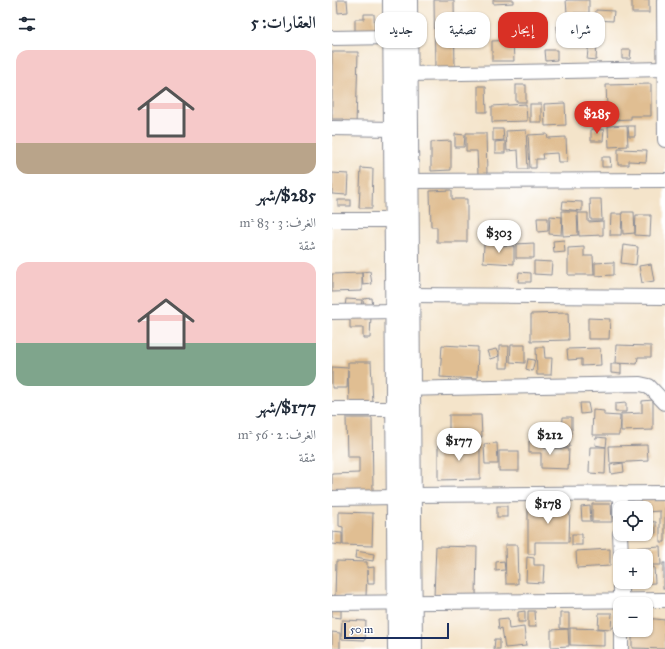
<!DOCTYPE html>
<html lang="ar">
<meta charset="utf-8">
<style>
:root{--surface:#fff;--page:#f2f2f3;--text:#1f2937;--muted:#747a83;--accent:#d93025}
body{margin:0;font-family:"IM FELL Great Primer",Amiri,serif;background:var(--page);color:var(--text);direction:rtl;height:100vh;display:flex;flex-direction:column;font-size:15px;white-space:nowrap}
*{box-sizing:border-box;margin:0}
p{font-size:13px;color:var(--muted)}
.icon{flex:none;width:22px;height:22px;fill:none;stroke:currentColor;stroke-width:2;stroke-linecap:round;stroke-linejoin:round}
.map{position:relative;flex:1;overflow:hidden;direction:ltr}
.sheet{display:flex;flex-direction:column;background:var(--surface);width:332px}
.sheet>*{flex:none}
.banner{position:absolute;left:12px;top:12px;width:261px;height:36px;direction:rtl;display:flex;gap:8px}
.buttons{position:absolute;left:281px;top:501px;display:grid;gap:8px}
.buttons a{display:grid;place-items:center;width:40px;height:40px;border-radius:8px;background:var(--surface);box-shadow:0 1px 3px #0004;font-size:20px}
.scale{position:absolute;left:12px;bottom:10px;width:105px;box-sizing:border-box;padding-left:4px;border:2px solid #1b2f5e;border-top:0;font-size:11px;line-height:14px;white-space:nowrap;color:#1b2f5e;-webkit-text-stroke:3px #fff;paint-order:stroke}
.price{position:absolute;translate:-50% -34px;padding:0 9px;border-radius:14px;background:#fff;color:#222;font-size:13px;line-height:26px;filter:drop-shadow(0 1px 2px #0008)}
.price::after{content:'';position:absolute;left:50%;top:24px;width:12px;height:9px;margin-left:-6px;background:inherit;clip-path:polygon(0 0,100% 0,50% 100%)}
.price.current{background:var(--accent);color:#fff}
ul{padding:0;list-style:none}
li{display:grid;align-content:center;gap:8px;height:212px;padding:0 16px}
li span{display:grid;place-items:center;height:124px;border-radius:12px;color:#555}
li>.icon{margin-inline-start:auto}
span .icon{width:72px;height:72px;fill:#fffc;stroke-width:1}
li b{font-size:17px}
h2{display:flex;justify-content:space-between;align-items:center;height:48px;padding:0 16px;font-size:17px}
.tag{padding:0 14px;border-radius:12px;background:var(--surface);box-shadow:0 1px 3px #0004;font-size:14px;line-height:36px}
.tag.current{background:var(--accent);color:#fff}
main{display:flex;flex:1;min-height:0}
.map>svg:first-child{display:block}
</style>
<main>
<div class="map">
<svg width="333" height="649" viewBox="0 0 333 649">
<rect width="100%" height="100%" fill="#fff"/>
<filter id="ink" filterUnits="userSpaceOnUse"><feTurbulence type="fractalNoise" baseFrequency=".025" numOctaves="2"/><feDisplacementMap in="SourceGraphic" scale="8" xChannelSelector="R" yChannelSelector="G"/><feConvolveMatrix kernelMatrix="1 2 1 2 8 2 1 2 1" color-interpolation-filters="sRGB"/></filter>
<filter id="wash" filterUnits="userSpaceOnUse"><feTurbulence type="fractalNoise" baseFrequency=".012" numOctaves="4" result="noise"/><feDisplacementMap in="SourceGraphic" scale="16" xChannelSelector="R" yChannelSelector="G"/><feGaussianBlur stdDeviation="0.9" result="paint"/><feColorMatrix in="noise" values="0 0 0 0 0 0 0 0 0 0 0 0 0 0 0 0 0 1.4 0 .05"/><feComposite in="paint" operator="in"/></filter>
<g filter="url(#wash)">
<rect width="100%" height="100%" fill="#f4e4ca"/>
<g id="blocks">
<!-- building -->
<g fill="#e0be92">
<path d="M5 0H15L16 12 6 13Z"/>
<path d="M102 0H122L123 69H103Z"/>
<path d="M161 0H181V3L161 4Z"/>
<path d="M234 0H257V13H235Z"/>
<rect x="300" y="0" width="17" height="13"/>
<path d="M264 10 282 11 281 21 263 20Z"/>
<path d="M32 14H42L43 37H23V19H32Z"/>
<path d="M233 18H245V25H232Z"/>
<path d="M259 25V40L226 41 225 26Z"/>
<path d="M181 40 182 61H160V41Z"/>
<path d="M257 41 265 42 264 60 255 59Z"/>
<path d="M213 50H225V60L214 61Z"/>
<path d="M290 50H299L298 59H290Z"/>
<path d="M0 52H26L24 125 12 124V119H0Z"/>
<path d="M319 84V116H299V119L280 120V107H275L274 85Z"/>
<rect x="184" y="85" width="10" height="17"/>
<path d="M146 86H154L155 112H146Z"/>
<path d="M233 103 234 125 213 126 212 104Z"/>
<path d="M194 104 195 121 160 122V106Z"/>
<rect x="198" y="104" width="11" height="18"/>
<path d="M295 125 296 146 277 147 276 126Z"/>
<path d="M296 126H303V136H297Z"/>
<path d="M161 129H171L172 140 161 141Z"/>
<path d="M259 129 272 130 271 141H259Z"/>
<path d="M194 130 196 169H187L186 150 175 151 174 131Z"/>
<path d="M134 133H154L155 174H146L145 151H134Z"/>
<path d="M123 134 133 135 132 147H123Z"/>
<path d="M215 134 216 138 234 137 235 162H226L225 153 211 154 212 159H204V168H198L196 135Z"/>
<path d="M119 141V170L99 171V142Z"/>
<path d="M173 141V153H163V142Z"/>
<path d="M286 149 315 150 314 162 297 161V165H286Z"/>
<path d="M270 157H278L279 167H270Z"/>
<path d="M29 168 41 169 40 208H27Z"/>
<path d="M0 173 16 174 15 195 0 194Z"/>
<path d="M120 190V199H135V242H105V227H99L98 191Z"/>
<path d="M258 199H269L270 220H259Z"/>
<rect x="6" y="200" width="13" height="6"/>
<path d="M231 201 250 202V211L230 209Z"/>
<path d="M230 211H245L246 235 231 236Z"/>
<path d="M290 212H302L303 233 291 234Z"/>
<path d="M246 213H256V222L271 221V235L247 236Z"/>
<path d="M279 214H290L289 235H278Z"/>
<path d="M304 215H319L318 236 303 235Z"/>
<path d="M218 216 230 217 229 235 217 234Z"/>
<path d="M205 218H216V231L206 232Z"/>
<path d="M232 240 233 252 222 253 221 241Z"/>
<path d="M202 243V258H184V244Z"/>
<path d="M152 244 182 246V264L151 262Z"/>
<path d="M291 245 306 247 304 265 289 263Z"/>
<path d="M252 247V256H261L262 275H236V248Z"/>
<path d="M202 261 220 262 219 275 202 274Z"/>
<path d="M282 262V275L263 276V263Z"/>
<path d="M319 264 322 281 310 283 307 266Z"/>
<path d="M38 271 40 284 31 285 30 272Z"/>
<path d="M187 272 199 273V282H186Z"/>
<path d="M30 273V291L0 292V274Z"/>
<path d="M40 298 41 308 32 310 31 299Z"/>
<path d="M14 299 30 300 29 308 13 307Z"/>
<path d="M236 313 237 340 199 341V314Z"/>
<path d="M18 316H39L38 338H31V328H18Z"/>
<path d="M256 318 278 319 277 339H256Z"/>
<path d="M110 345 146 347 145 379 108 377Z"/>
<path d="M179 345H193V363L178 362Z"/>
<path d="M284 345 319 346V357H306L305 364 283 363Z"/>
<path d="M167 346H177L176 368H167Z"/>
<path d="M204 347H212L213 358H220L219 375H205Z"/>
<path d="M268 348 269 365 250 366V359L236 360 235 349Z"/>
<path d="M164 349 167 356 158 359 155 351Z"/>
<path d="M196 359 203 360 200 371 194 369Z"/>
<path d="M16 362H39L41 404 17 405 16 370 15 388H0V367L16 368Z"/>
<path d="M279 364H289V374L279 373Z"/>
<path d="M321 400V430L289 431V414L310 413V401Z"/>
<path d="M248 403H256L258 413 249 414Z"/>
<path d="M294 403V412H283V404Z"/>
<path d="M261 410 272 411V415L288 416 287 435H260Z"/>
<path d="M117 415H149L150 437 117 438Z"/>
<path d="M231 417H240V434L230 433Z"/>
<path d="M14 418H40L41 491H0V474L27 473V457H15Z"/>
<path d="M264 437 275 438 274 447 263 445Z"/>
<path d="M236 438 238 447 230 448 228 439Z"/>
<path d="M197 441H211V448L237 449 236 469 209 468V453H197Z"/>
<path d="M165 443 166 464H153L152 444Z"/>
<path d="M148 445V479L106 480V446Z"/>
<path d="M315 445 316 461 278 463 277 446Z"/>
<path d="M258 447H274L273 474 257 473Z"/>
<rect x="167" y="451" width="20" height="20"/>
<path d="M291 463 292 472 279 474 278 465Z"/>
<path d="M308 497H333V542H328V511L314 512V508H308Z"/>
<path d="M260 504H279L280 522H260Z"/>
<path d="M196 505H238L237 542H203V554H196Z"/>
<rect x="165" y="506" width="10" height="11"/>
<path d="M258 506 259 521H250L249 507Z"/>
<path d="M7 512 41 513 40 546 11 545V527L7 526Z"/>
<path d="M314 521 324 522V533H314Z"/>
<path d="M0 532 10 533V545L0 544Z"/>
<rect x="240" y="534" width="10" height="11"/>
<path d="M173 545H185L186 584H174Z"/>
<path d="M104 546 145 547 144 596 102 595Z"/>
<path d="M328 546 329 565H314V556H299V548Z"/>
<path d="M278 549V566L245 568 244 551Z"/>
<path d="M24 551 42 554 41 561 23 558Z"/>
<path d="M195 557 202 558V565H212L211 583 194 582Z"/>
<path d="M4 561 35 562V568L42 567V584H36L35 570 34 596H3Z"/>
<path d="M172 561 173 570 164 571V562Z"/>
<rect x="331" y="563" width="2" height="25"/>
<path d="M322 567 323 583 304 584V582H314V568Z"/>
<path d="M0 610H9V618L0 617Z"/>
<path d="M193 611V622H186V612Z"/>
<path d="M196 611H203L204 627H196Z"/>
<path d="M228 613H237V629L228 628Z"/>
<path d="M267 613H280L279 629 266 628Z"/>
<path d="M176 618 177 629 192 627 194 646 173 648 170 628 167 629 166 619Z"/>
<path d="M314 618 333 620V649L300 648V630H314Z"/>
<path d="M10 620 34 621 33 640 9 639Z"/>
<path d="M238 628 272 629V646L238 645Z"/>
<path d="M236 629 237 646 219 647V630Z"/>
<path d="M0 632 8 633V649H0Z"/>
<path d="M163 639H168V649H162Z"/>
</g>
</g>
</g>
<g filter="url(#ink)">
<use href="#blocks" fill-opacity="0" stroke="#888a94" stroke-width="1"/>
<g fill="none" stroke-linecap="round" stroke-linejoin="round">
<!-- street casing -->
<g stroke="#888a94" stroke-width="16">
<g id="street">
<path d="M332 0 333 140"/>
<path d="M0 38 61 37"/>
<path d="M77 74 333 69"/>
<path d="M0 128 62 129"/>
<path d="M76 181 333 180"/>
<path d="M0 220H72"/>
<path d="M78 295 333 297"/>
<path d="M0 312 63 311"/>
<path d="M69 389 308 384 317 386 333 403"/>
<path d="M0 409H63"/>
<path d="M288 493V515"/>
<path d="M79 495 333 493"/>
<path d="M0 498 64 497"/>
<path d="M288 534 289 556"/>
<path d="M289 582V604"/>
<path d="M0 603 333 600"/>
<path d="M289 649V630"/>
</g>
</g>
<!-- secondary casing -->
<g stroke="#888a94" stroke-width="22">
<g id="secondary">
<path d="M61 0 66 649"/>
<path d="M75 0 80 649"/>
</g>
</g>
<!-- street -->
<use href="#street" stroke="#fff" stroke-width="14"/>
<!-- secondary -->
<use href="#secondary" stroke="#fff" stroke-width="20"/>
</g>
</g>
</svg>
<div class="buttons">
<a><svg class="icon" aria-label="locate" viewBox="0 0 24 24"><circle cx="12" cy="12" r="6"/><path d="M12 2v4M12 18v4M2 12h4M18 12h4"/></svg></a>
<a>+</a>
<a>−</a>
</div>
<div class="scale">50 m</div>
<b class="price current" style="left:265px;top:135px">$285</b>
<b class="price" style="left:167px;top:254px">$303</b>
<b class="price" style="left:218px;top:456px">$212</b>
<b class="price" style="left:127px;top:462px">$177</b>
<b class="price" style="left:216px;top:525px">$178</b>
<div class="banner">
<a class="tag">شراء</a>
<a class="tag current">إيجار</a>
<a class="tag">تصفية</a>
<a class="tag">جديد</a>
</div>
</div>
<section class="sheet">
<h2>العقارات: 5<svg class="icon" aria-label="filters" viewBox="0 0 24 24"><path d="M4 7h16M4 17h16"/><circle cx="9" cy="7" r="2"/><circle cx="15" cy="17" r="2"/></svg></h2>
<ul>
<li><span style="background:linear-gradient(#f6c9c9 75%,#b9a48a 0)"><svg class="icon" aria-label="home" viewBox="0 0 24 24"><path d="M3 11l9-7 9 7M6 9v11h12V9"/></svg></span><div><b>$285/شهر</b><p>الغرف: 3 · 83 m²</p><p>شقة</p></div></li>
<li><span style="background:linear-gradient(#f6c9c9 65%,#7fa58c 0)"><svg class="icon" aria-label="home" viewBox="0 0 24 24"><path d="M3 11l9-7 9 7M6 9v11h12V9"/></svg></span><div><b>$177/شهر</b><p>الغرف: 2 · 56 m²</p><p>شقة</p></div></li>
</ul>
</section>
</main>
